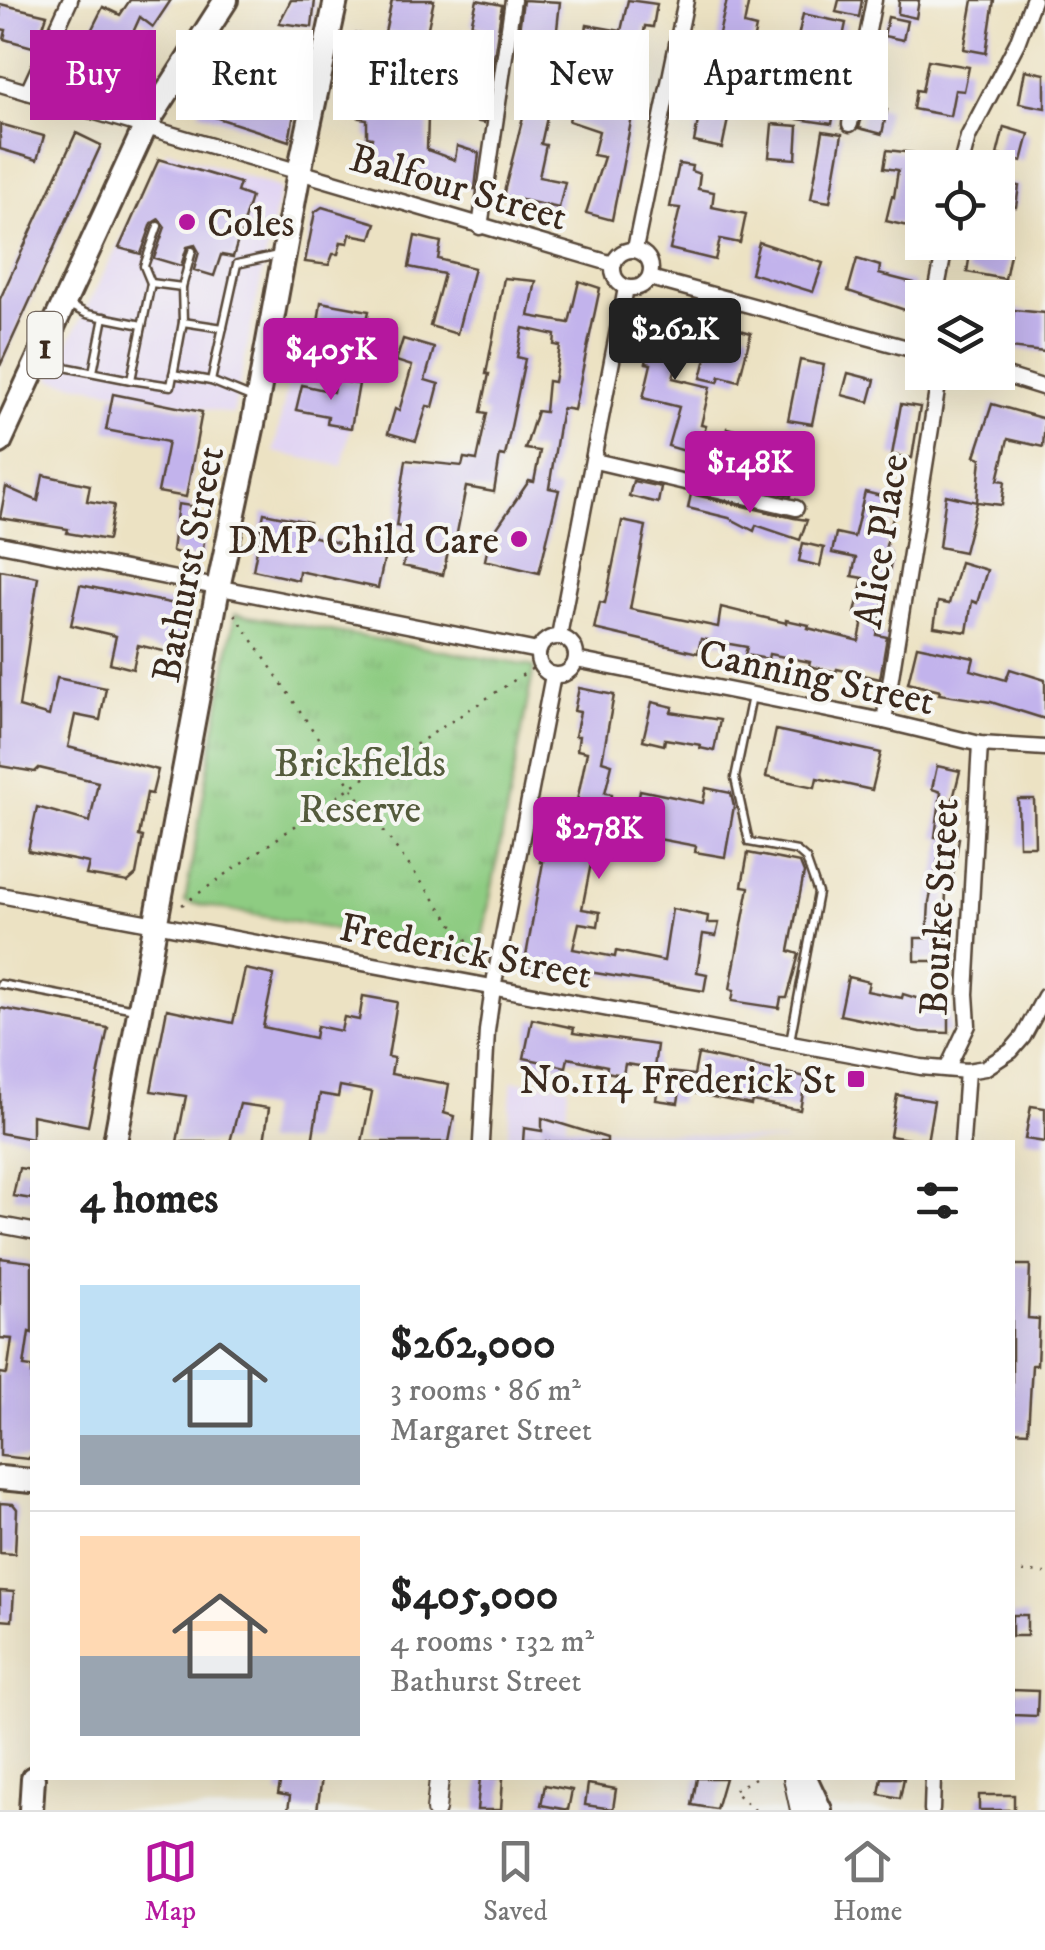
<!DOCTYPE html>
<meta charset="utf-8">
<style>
:root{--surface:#fff;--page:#f2f2f2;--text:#222;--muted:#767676;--line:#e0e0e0;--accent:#b5179e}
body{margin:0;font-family:"IM FELL DW Pica",serif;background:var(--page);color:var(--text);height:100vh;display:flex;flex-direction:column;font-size:38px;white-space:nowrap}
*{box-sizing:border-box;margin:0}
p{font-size:32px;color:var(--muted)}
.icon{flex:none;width:55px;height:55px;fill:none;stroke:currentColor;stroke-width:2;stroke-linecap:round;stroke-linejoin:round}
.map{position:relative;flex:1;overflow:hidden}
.sheet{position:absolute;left:30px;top:1140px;width:985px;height:640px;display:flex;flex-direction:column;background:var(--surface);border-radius:0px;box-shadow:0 10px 40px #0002}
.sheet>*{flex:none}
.banner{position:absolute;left:30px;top:30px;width:985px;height:90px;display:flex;gap:20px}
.buttons{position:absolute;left:905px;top:150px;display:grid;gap:20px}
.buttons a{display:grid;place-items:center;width:110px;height:110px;border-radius:0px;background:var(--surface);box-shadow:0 10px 40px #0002;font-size:50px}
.price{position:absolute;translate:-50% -85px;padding:0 22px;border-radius:10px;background:var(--accent);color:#fff;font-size:32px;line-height:65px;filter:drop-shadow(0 2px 5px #0008)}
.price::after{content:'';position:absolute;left:50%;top:60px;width:30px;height:22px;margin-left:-15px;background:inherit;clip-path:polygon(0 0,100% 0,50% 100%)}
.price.active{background:#222;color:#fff}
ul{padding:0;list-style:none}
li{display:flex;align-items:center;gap:30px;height:250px;padding:0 50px}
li+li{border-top:2px solid var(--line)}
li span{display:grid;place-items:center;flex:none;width:280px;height:200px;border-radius:0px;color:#555}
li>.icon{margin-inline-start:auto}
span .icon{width:120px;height:120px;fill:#fffc;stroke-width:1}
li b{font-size:42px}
h2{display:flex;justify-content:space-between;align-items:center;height:120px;padding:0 50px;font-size:42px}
.chip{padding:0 35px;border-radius:0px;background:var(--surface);box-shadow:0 10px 40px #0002;font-size:35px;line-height:90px}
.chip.active{background:var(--accent);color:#fff}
.dock{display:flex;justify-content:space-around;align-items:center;height:140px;border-top:2px solid var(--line);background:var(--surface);font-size:28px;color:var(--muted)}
.dock a{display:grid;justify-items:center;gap:5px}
.dock .active{color:var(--accent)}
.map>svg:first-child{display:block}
</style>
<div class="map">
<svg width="1045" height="1810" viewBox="0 0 1045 1810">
<defs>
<pattern id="grass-tufts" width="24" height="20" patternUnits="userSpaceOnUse" patternTransform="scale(2.5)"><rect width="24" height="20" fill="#8ecc82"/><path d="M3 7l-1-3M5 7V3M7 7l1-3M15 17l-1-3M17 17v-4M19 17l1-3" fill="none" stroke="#7baf70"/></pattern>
</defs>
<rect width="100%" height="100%" fill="#f6f6f2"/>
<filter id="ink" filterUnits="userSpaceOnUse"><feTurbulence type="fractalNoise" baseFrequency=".01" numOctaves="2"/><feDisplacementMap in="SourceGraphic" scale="20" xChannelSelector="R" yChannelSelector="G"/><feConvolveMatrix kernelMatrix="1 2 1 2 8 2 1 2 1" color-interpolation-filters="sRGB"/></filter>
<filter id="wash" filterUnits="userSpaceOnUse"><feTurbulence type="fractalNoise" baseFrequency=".0048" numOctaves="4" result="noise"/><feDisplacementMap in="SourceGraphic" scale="40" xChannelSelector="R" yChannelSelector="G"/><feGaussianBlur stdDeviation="2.25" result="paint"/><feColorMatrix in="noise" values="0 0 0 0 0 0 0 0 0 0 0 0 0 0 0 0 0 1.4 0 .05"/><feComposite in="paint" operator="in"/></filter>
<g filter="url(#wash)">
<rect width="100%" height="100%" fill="#ece2c3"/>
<!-- built -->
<g fill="#e1d4f3">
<path d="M167 150 280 188 233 414 50 379Z"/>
<path d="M297 339 366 354 342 466 274 452Z"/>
<path d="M512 1081 568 1086 566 1126 793 1142H507Z"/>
</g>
<!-- grass -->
<path fill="url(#grass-tufts)" stroke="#647b50" stroke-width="2.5" d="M235 614 534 667 479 956 185 902Z"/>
<g id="blocks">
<!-- building -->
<g fill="#c2b3ec">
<path d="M130 0H171L153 27 140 17 111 81 75 63 103 7 120 15Z"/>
<path d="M291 0H315L312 27 279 23Z"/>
<path d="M392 0H434L425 41 385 32Z"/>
<path d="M477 0 502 5 484 123 456 117 461 92 474 95 484 55H480L484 28 471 25Z"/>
<path d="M523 0 560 2 555 48 562 49 557 79 551 77 543 112 548 113 541 144 546 145 539 177 565 182 559 208 503 196 528 97 524 96 529 74 522 72 527 40 518 39Z"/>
<path d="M628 0 657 4 653 27 645 26 637 74 640 75 612 220 586 213 604 157 593 155 599 131 569 121 574 100 591 104 600 56 582 53 587 25 621 31Z"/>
<path d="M727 0H749L744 25 756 28 750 55 754 56 746 108 731 105 722 148 694 142 701 105 709 107 717 70 721 39 718 38Z"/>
<path d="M839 0H862L859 17 836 12Z"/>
<path d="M899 0H919L916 18 898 14Z"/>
<path d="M973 0H994L986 53 964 49Z"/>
<path d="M0 4 47 15 36 48 4 39 6 30 0 29Z"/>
<path d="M803 14 846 23 839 56 850 58 843 88 838 87 832 124 798 119 803 93 812 94 822 42 798 37Z"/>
<path d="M888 17 907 21 903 40 884 36Z"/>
<path d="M356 33 381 38 376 59 351 53Z"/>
<path d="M235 40 305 55 289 141 199 112Z"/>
<path d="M928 60 969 67 964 91 955 90 950 116 913 109 916 90 922 91Z"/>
<path d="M377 65 414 73 406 109 428 116 427 150 455 160 457 146 479 153 475 189 448 185 447 192 425 184 427 176 366 165 372 138 367 137V119L359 118 360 112 339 106 342 90 370 97Z"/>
<path d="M1025 70 1045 74V108L1019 103Z"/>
<path d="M865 105 887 110 882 134 859 128Z"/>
<path d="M0 124 44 136 37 160 0 149Z"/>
<path d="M772 124 798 126 796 159 769 157Z"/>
<path d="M1004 127 1029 134 1022 161 997 155Z"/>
<path d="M823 131 842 134 830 202 811 199Z"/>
<path d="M76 133 101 145 0 366V299Z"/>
<path d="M887 150 931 155 929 168H922L920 229 886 221 892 196 894 197 898 170 884 168Z"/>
<path d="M159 159 240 183 237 192 251 197 233 257 221 255 214 276 194 270 199 252 195 245 187 247 181 266 154 258 165 227 159 219 152 223 141 254 119 248Z"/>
<path d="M679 164 692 166 691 171 700 174 698 189 714 192 712 207 746 214 740 243 720 239 715 260 670 249 680 208 670 207Z"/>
<path d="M998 182 1019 186 1016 207 1010 206 1006 238H998Z"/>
<path d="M322 207 376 223 371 238 350 234 348 243 341 242 338 254H333L329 265 305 262 315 212Z"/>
<path d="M415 236 441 242 438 259 474 268 457 334 430 326 444 274 409 267Z"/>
<path d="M759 242 823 263 813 292 751 273Z"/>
<path d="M972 242H1005L1004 253 1010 254 1005 279 967 272Z"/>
<path d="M857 259 880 266 879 274 914 283 908 311 848 291Z"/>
<path d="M504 278 536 281 529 316 569 323 579 281 600 288 574 410 562 408 549 488 559 490 539 573 485 560 490 538 529 481 534 482 540 451 525 449 537 411 545 412 548 381 554 382 560 346 554 345 555 335 523 328 517 357 525 359 505 456 500 455 494 492 466 487 456 538 451 537 443 575 403 566 411 529 396 526 406 460 462 466 464 458 477 460 487 413 481 412 489 374H486Z"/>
<path d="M321 302 369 311 367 320 377 322 372 357 315 343Z"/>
<path d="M1014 310 1045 313V352L1009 348Z"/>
<path d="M656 311 682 317V320L688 322 673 378 710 387 701 425 706 426 698 455 668 446 679 407 643 398 651 364 646 363Z"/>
<path d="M715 323 751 333 739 381 720 376 718 382 701 378Z"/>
<path d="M403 339 434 348 425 380 439 384 433 407 427 406 416 441 388 433 395 409 399 411 412 366 396 361Z"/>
<path d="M800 360 824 365 812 424 788 420Z"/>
<path d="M848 373 875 380 869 402 842 395Z"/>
<path d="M335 380 359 384 351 428 327 424 328 416 296 410 302 385 333 392Z"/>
<path d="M113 394 202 412 186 497 158 492 168 442 106 430Z"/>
<path d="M901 404 920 407 912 458 892 455Z"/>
<path d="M992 404 1045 419 1043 447 1008 439 998 480 1005 481 1002 505 977 502 981 458 975 456Z"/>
<path d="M727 428 742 432 741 437 761 442 758 455 797 463 791 496 767 490 769 481 739 474 740 467 721 463Z"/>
<path d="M43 475 90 485 87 501 114 505 108 540 67 533 68 529 0 518 6 487 38 501Z"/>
<path d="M633 481 661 487 658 503 629 496Z"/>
<path d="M865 492 897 500 885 550 890 551 891 562 877 635 887 637 880 679 837 669 836 672 809 666 810 662 769 654 768 659 745 655 747 647 701 639 698 653 594 629 600 602 605 603 622 521 646 526 630 609 718 627 721 607 786 623V620L809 625 808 628 859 641 864 615 855 613 863 578 852 576 856 558 832 553 836 533 854 537Z"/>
<path d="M691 494 794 518 807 520 800 540 756 525 754 531 729 518 688 508Z"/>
<path d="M946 495 977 502 964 552 939 547Z"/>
<path d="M178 504 191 506 188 524 206 527 202 555 197 559 172 551Z"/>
<path d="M264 513 309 522 307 535 385 555 378 588 299 571 298 580 253 570Z"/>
<path d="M803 543 824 548 820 566 799 561Z"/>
<path d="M960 562 987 570 977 603 972 601 967 632 934 627 938 602 949 604Z"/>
<path d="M0 570 38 577 19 707 49 716 57 678 106 688 100 720 75 715 68 747 158 770 152 794 147 793 139 836 143 837 136 875 128 882 86 875 89 863 28 851 37 807 90 822 98 782 39 768 35 772 0 766Z"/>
<path d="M80 585 190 607 180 655 138 645 133 669 110 663 116 636 71 625Z"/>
<path d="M917 646 974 658 971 670 1006 680 1010 669 1045 680V719L991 702 939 694 940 691 908 683Z"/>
<path d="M579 688 614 695 602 761 612 764 605 793 612 794 605 829 598 828 582 909 600 912 598 926 579 923 573 949 615 957 616 951 664 961 672 909 708 916 707 923H719L716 936 703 934 697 972 707 974 704 991 589 972 588 979 524 967 543 862H540L545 831 570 835 587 752 577 750 579 736H575L580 712 574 711Z"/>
<path d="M652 702 673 707 671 712 720 720 714 751 700 748 701 745 665 739 664 745 643 740Z"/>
<path d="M776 730 881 753 872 790 817 778 815 787 766 777Z"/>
<path d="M937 766 960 771 952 803H957L954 826 947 825 945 836 959 838 950 893 946 892 944 939H949V961H915V938H927L929 902 943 838 935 837 941 792 932 789Z"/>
<path d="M706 788 731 793 734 806 725 857 695 852 696 846 632 834 640 790 703 803Z"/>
<path d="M1018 799H1034L1035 846H1019Z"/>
<path d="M748 853 800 863 804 873 789 951 799 954 787 998H781L779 1008 732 1001 734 990 730 989 749 887 742 886Z"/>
<path d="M245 969 274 975 263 1027 315 1038 317 1026 341 1031 344 1017 359 1020 363 996 397 1002 388 1057 394 1058 391 1074 449 1084 444 1113 454 1116 449 1142H362L372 1092 340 1086 338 1097 320 1094 312 1142H264L269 1108 240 1104 230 1142H177L186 1096 151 1091 167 1009 233 1023Z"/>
<path d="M848 977 869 982 867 991 902 998 903 994 926 1001H949V1033L920 1032 840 1015Z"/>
<path d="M0 1008 108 1028 88 1126 32 1115V1139L0 1133Z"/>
<path d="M532 1019 574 1028 573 1033 657 1045 654 1068 625 1064 623 1075 606 1072 607 1066 568 1058 566 1067 524 1058Z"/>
<path d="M698 1054 806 1077 800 1110 752 1101 751 1105 680 1090 678 1103 656 1100 660 1071 694 1075Z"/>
<path d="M897 1095 934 1101 927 1142 890 1136Z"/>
<path d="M1031 1106 1045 1108V1142L1025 1139Z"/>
<path d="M542 1118 607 1138V1142H523L524 1128 542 1131Z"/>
<path d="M19 1168 32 1170V1199L13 1196Z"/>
<path d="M0 1258 32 1262V1333L29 1332 24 1366 32 1367V1455L28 1459 0 1456V1373L7 1374 12 1339 0 1338Z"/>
<path d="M1012 1265H1030L1028 1318 1039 1319 1037 1365H1032L1028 1432 1012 1431Z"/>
<path d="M0 1503 13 1504 17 1509 15 1554 0 1553Z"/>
<path d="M0 1591 14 1592 12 1621 0 1620Z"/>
<rect x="1012" y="1615" width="15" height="21"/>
<path d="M1012 1690 1038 1691 1037 1716 1012 1715Z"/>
<path d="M281 1778H322L317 1810H288L290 1796 278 1794Z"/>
<path d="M480 1778H503L501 1810H477Z"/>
<path d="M697 1778H725L716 1809 692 1805Z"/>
<path d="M882 1778H904L900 1798 879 1794Z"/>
<path d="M588 1784 616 1789 613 1809 585 1805Z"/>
<path d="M545 1785 572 1790 568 1810 541 1805Z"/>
<rect x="979" y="1795" width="35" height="15"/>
</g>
</g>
</g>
<g filter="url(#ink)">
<use href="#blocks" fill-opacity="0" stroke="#564637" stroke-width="2.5"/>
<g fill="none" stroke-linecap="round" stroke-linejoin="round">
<!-- service casing -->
<g stroke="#564637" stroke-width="11">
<g id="service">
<path d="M151 283 182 287 192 251"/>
<path d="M67 304 87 314 142 325"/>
<path d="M183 322 223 328"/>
<path d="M44 363 131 380 151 283 144 266 158 226"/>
<path d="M93 372 104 317"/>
<path d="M173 374 211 381 253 398"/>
<path d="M131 380 171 386 183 322 182 287"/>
<path d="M211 381 237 264 278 255"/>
<path d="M752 696 735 778 749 842 797 851 806 859 818 893 790 1041"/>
<path d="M0 984 135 1009"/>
</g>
</g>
<!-- minor casing -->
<g stroke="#564637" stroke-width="19">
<g id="minor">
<path d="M0 84 613 264"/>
<path d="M28 92 70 0"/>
<path d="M850 124 874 0"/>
<path d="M960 168 968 137 1017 43 1033 0"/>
<path d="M480 227 513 0"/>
<path d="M635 249 686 0"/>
<circle cx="632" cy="269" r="19"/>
<path d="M650 278 922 352"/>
<path d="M935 298 946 242"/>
<path d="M994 372 1045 388"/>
<path d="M595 461 796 508"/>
<path d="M0 544 538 651"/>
<path d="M559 636 626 288"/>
<circle cx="557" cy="656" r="19"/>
<path d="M576 660 884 721 980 744 1045 748"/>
<path d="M884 721 940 372"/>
<path d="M0 895 764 1038 921 1067 967 1071 985 1068 1011 1051 1023 1037 1045 996"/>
<path d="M947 1069 968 1025 966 994 980 744"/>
<path d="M481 1142 487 1031 493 988 553 675"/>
<path d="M962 1142 967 1071"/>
<path d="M0 1225 32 1231"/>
<path d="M932 1810 933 1778"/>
</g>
</g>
<!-- tertiary casing -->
<g stroke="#564637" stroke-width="22">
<g id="tertiary">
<path d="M793 1778 800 1810"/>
<path d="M436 1810 439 1778"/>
</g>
</g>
<!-- trunk casing -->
<g stroke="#564637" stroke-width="28">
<g id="trunk">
<path d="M0 442 146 125 226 0"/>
<path d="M115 1142 218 588 253 424 299 172 336 0"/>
<path d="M0 1478 32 1481"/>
<path d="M805 1778 820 1810"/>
<path d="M31 1810 33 1778"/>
</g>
</g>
<!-- path -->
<g stroke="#564637" stroke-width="2.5" stroke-dasharray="2.5 8" stroke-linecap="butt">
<path d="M235 614 351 787 462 937 476 945"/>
<path d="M182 905 351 787 533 668"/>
<path d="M1012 1571 1045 1573"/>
<path d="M755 1778 733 1791 755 1810"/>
</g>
<!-- service -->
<use href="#service" stroke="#fff" stroke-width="6"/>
<!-- minor -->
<use href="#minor" stroke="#fff" stroke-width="14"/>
<!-- tertiary -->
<use href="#tertiary" stroke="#fff" stroke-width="18"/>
<!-- trunk -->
<use href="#trunk" stroke="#fff" stroke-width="22"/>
</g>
</g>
<!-- markers -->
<g fill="#b5179e" stroke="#f6f6f2" stroke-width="4">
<circle cx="187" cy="222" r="10"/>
<circle cx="519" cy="539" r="10"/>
<rect x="846" y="1069" width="20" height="20" rx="5"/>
</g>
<g text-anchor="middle" stroke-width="8" stroke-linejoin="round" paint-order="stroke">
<!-- shield labels -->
<rect fill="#f6f6f2" stroke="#73675e" stroke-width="2.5" x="27.5" y="312" width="35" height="66" rx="8"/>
<g font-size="38" font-weight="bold" fill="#3b2a1e">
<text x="45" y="358">1</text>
</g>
<!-- street labels -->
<g font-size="40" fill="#3b2a1e" stroke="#f6f6f2">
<text transform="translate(459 186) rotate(16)" y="14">Balfour Street</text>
<text transform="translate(880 541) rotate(-81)" y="14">Alice Place</text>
<text transform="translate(187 564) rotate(-79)" y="14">Bathurst Street</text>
<text transform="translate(817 676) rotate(12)" y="14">Canning Street</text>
<text transform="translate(938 907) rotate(-87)" y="14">Bourke Street</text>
<text transform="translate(466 950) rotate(11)" y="14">Frederick Street</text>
</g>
<!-- poi labels -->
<g font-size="40" fill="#3b2a1e" stroke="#f6f6f2" text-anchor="end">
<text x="207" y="236" text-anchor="start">Coles</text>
<text x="499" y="553">DMP Child Care</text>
<text x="836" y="1093">No.114 Frederick St</text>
</g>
<!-- park labels -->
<g font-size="40" fill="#545b3c" stroke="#f6f6f2">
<text x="360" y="776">Brickfields<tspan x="360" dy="46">Reserve</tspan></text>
</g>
</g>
</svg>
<div class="buttons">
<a><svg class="icon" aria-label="locate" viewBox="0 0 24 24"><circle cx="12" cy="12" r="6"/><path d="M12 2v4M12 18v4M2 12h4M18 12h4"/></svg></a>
<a><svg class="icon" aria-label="layers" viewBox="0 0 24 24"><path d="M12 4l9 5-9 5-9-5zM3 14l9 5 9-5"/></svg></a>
</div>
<b class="price active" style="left:675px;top:383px">$262K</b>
<b class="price" style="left:331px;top:403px">$405K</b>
<b class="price" style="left:750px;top:516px">$148K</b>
<b class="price" style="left:599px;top:882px">$278K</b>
<div class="banner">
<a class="chip active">Buy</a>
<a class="chip">Rent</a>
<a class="chip">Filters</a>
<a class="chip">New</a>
<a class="chip">Apartment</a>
</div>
<section class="sheet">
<h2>4 homes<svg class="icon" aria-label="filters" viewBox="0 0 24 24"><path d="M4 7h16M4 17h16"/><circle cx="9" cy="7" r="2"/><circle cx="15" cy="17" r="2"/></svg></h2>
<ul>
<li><span style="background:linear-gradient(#bfe0f5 75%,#9aa5b1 0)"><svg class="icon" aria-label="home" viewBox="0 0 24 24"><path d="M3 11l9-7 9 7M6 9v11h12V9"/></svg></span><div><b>$262,000</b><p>3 rooms · 86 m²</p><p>Margaret Street</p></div></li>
<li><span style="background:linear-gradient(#ffd9b3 60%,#9aa5b1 0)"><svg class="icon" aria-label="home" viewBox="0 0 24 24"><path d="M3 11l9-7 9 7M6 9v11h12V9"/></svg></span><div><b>$405,000</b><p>4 rooms · 132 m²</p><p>Bathurst Street</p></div></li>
</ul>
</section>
</div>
<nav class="dock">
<a class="active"><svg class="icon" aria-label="map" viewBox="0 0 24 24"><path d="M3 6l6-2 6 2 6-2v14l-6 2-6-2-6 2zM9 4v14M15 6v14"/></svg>Map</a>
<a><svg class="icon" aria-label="saved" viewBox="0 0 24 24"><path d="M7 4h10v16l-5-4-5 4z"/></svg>Saved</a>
<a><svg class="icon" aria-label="home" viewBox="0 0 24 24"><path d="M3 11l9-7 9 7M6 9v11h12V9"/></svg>Home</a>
</nav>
